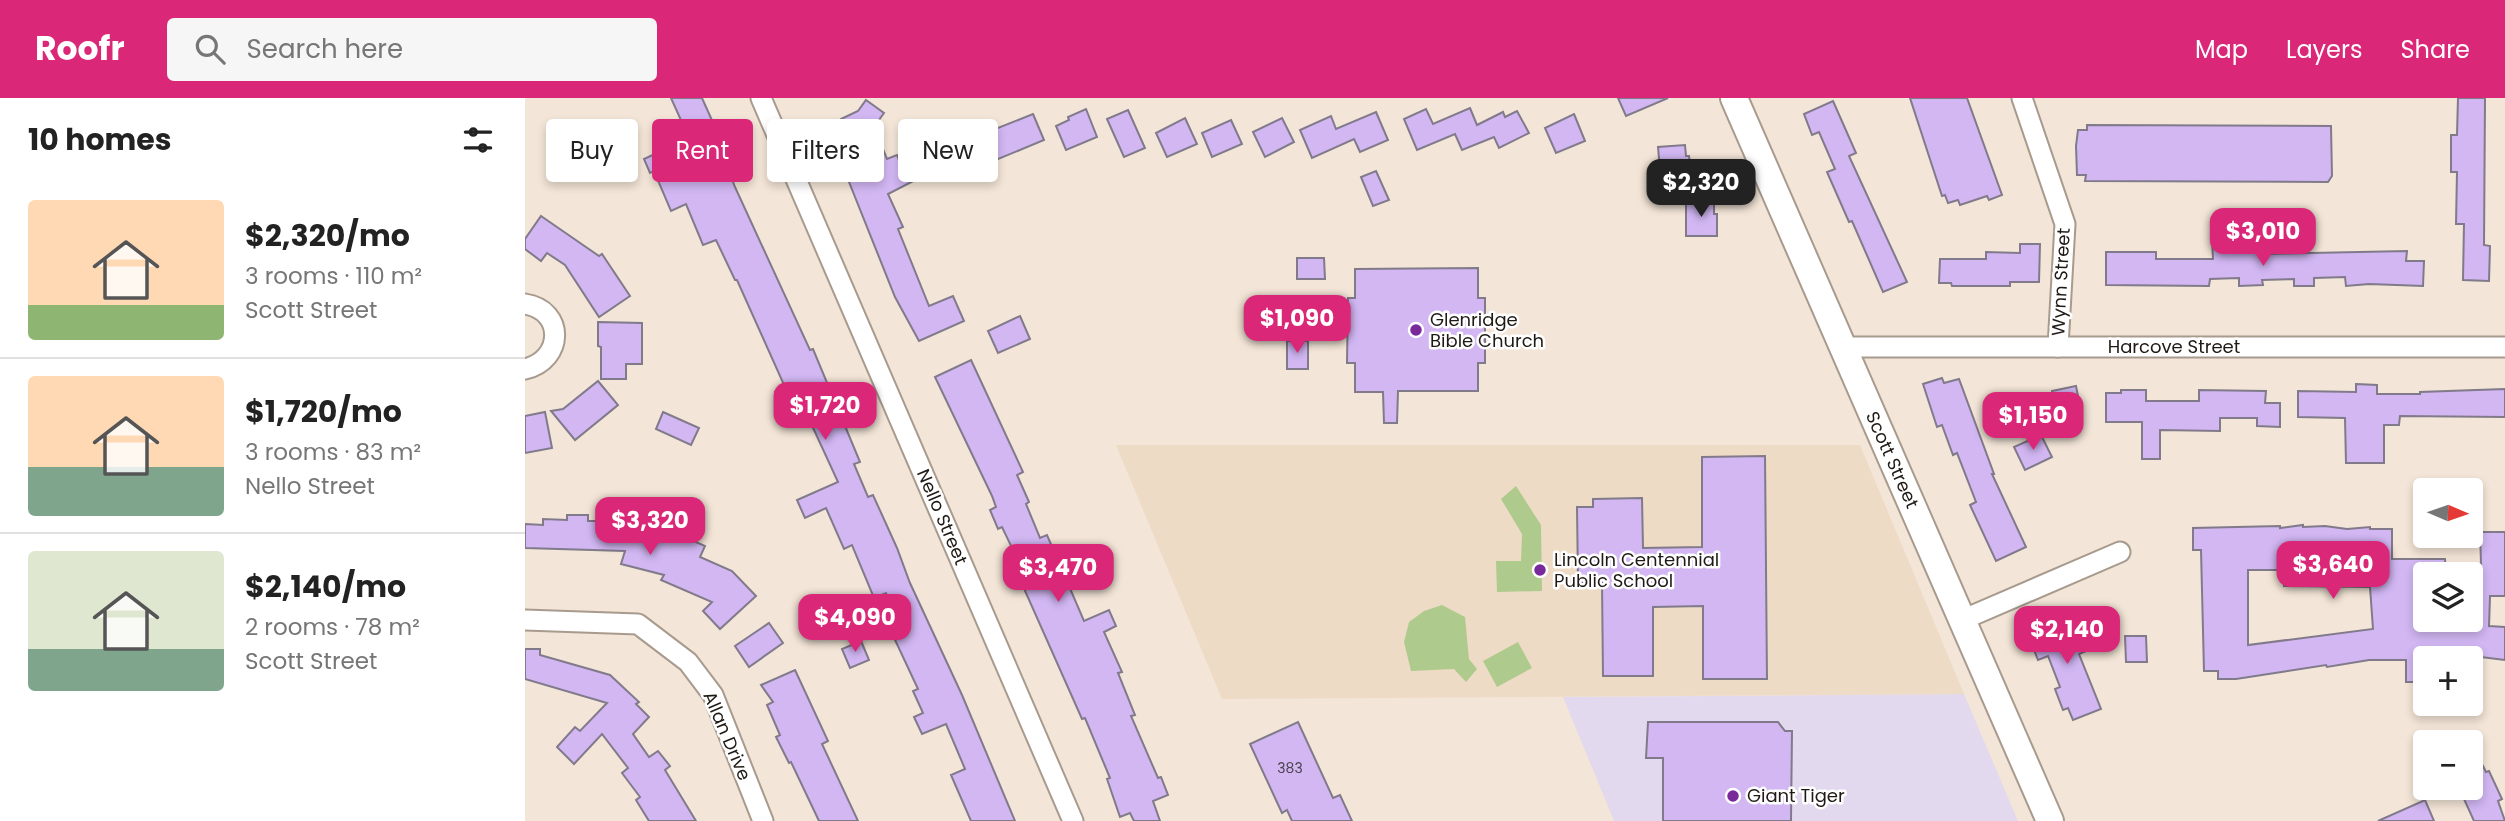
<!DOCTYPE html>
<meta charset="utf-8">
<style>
:root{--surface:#fff;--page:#f6f6f6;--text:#222;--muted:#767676;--line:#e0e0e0;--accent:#db2777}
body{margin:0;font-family:Poppins,sans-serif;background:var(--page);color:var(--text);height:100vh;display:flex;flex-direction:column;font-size:26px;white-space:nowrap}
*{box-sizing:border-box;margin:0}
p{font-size:23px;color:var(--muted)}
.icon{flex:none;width:38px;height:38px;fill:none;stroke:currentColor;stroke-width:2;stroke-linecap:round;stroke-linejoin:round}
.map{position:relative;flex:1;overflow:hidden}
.side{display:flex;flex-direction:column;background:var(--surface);width:525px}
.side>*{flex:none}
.guide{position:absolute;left:21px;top:21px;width:665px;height:63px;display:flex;gap:14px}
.needle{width:46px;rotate:92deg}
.buttons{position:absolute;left:1888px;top:380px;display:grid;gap:14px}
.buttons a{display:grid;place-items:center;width:70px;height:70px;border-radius:7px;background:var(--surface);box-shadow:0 4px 10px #0003;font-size:35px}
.price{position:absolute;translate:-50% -60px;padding:0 16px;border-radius:14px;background:var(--accent);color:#fff;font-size:23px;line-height:46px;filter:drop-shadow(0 2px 4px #0008)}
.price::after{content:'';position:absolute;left:50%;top:42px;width:21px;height:16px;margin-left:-10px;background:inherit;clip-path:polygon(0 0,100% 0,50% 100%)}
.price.active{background:#222;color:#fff}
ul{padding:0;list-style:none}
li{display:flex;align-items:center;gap:21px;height:175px;padding:0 28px}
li+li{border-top:2px solid var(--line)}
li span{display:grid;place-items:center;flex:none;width:196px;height:140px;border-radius:7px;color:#555}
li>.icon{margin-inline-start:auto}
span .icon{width:84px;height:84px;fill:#fffc;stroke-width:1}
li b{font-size:30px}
h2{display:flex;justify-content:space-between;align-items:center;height:84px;padding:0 28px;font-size:30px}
.tag{padding:0 24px;border-radius:7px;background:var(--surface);box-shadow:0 4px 10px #0003;font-size:24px;line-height:63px}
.tag.active{background:var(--accent);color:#fff}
header{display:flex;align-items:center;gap:42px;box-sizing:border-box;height:98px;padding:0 35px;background:var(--accent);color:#fff}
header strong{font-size:33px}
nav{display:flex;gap:38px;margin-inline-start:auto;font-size:24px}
.search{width:490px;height:63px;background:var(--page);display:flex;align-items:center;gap:18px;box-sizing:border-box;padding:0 24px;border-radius:7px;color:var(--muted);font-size:26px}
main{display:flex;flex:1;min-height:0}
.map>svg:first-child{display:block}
</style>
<header>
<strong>Roofr</strong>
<div class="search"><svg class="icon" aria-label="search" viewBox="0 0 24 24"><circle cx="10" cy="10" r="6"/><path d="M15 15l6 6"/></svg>Search here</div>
<nav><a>Map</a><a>Layers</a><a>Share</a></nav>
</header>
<main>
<section class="side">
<h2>10 homes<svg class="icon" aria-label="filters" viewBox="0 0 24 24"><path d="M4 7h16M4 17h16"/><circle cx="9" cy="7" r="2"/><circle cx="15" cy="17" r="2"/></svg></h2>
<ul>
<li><span style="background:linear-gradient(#ffd9b3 75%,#8fb573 0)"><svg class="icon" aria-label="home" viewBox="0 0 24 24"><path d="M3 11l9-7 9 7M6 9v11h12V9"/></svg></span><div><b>$2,320/mo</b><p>3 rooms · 110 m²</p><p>Scott Street</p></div></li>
<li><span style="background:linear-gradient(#ffd9b3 65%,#7fa58c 0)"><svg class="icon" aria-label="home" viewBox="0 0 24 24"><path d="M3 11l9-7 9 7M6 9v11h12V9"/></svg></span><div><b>$1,720/mo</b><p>3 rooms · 83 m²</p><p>Nello Street</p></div></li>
<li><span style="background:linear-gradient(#dfe7d0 70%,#7fa58c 0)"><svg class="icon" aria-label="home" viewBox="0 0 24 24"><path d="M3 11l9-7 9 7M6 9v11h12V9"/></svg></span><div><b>$2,140/mo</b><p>2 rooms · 78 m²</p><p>Scott Street</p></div></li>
</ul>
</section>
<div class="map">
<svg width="1980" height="723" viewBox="0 0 1980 723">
<rect width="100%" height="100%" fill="#f3e5d7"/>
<!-- commercial -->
<path fill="#e3d9ee" d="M1439 596 1493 723H1089L1038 599Z"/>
<!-- built -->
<path fill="#eedbc6" d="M591 347H1335L1439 596 697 601Z"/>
<!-- green -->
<g fill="#afca8d">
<path d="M991 388 1016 427 1017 493 972 494 971 463H996L997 436 976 401Z"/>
<path d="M917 507 940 519 944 561 952 571 941 584 929 571 886 573 879 544 884 524 899 513Z"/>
<path d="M993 544 1007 570 972 589 958 563Z"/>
</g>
<!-- building -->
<g fill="#d2b7f3" stroke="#817a8a" stroke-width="2" fill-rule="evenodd">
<path d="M146 0H177L194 38 191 39 210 89 285 252 288 251 335 364 329 366 343 399 348 397 372 450 385 485 437 597 490 723H446L426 677 440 671 421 626 397 636 389 619 398 615 388 593 393 591 364 529 374 525 361 495 349 500 327 447 319 451 301 410 280 420 272 402 313 384 290 334 274 301 256 308 250 294 260 289 212 182H210L191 142 178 147 161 106 146 113 129 73 125 75 119 61 164 40Z"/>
<path d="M1093 0H1143L1101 18Z"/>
<path d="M1385 0H1442L1477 97 1464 102 1462 98 1435 107 1433 102 1423 105 1420 97 1417 98Z"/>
<path d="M1933 0H1960L1959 147 1965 148 1964 183 1938 182 1939 126H1931L1932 74H1926V37H1932Z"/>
<path d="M341 2 359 15 321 67 358 51 362 61 372 57 377 70 396 62 402 76 363 96 378 129 373 131 404 208 428 198 439 223 394 243 370 199 316 64 306 68 295 44 321 33 316 21 333 13Z"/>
<path d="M1308 3 1331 55 1324 58 1382 184 1358 194 1327 123 1324 124 1302 74 1310 71 1294 34 1287 37 1279 16Z"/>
<path d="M945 10 952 27 978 14 980 19 992 13 1004 35 974 50 969 39 937 52 930 36 892 52 879 21 901 11 908 26Z"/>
<path d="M561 11 572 39 541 52 531 28 544 22 543 19Z"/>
<path d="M603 12 620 50 599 59 582 21Z"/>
<path d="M851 14 863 42 835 54 829 41 787 60 775 32 806 18 811 31Z"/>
<path d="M508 16 519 42 449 71 435 35 465 24 468 32Z"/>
<path d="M1049 16 1060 43 1031 55 1020 30Z"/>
<path d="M660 20 672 46 642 59 631 35Z"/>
<path d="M757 20 769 44 740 59 728 34Z"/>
<path d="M706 22 717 46 687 59 677 35Z"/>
<path d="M1562 27 1806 28 1807 78 1803 84 1560 83 1561 77H1552L1551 48 1553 32H1562Z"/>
<path d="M1160 47 1161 58H1164L1167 80 1136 83 1133 49Z"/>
<path d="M851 73 864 102 848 108 836 79Z"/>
<path d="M1161 104H1189V116H1192V138H1161Z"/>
<path d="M16 118 74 158 77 156 105 198 74 219 40 167 22 155 16 163 0 151V141Z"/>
<path d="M1706 140 1707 154 1736 152V156L1882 153 1881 163H1899L1898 188 1844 186 1821 188 1820 179 1789 180V188H1769V181L1737 182 1738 187 1714 188V180L1685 181 1684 188 1581 187V154H1631V161H1688L1687 141Z"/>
<path d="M1495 146H1515L1514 184H1485V188H1427L1426 185H1414L1415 161H1461V154L1495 155Z"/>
<path d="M772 160H799L800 181H772Z"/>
<path d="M953 170V200H960V265H953V293H873L872 325H859L858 294H830V265H822L823 200H830V171Z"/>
<path d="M495 218 505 241 473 255 463 233Z"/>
<path d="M73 224 117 225V266H101V281H76V249L73 248Z"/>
<rect x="762" y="243" width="21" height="28"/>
<path d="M446 262 498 374 492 377 504 404 501 406 515 440 522 437 559 523 584 512 591 528 579 534 597 574 593 575 610 617 606 618 633 680 636 679 643 697 628 703 635 723H609L605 715 595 719 582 681 585 680 560 620 557 621 485 459 490 456 477 429 473 431 465 412 471 409 467 398 410 279Z"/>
<path d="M1417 280 1419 285 1434 281 1469 376H1467L1501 449 1471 463 1445 407 1451 404 1432 355 1428 357 1417 327 1412 329 1398 286Z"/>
<path d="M73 283 93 307 50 342 26 313 38 311Z"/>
<path d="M1831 286 1852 287V296H1895V294L1980 291V319L1875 318 1874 327H1859V365H1821L1820 320 1773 319V293L1831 294Z"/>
<path d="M1551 288 1557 319 1518 327 1512 301 1528 298 1527 293Z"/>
<path d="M1596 292H1621V303H1674V292L1741 293 1740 305H1755V329L1732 328V320H1695V333L1635 332V361H1617V324H1581V295H1596Z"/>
<path d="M20 314 27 350 0 355V318Z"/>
<path d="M138 314 174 330 166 347 131 331Z"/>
<path d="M1516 337 1527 359 1500 372 1489 349Z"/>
<path d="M1240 358 1242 581H1178V508L1128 509V578H1078L1077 485H1053L1052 409H1068V401L1117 400 1118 450 1177 449V359Z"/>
<path d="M42 417H63V423H108L109 417 138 425 137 428 144 430V432L180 448 175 459 207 473 231 498 195 531 178 513 187 504 136 482 139 477 96 466 100 453 0 450V426L18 427V421L42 422Z"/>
<path d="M1778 427V429L1800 428 1822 431 1845 429V431H1867V461H1920L1921 476H1900V522H1946V466H1956L1955 434H1980V498H1965L1964 528 1980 529V562L1956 559 1900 560V584H1881V562H1844L1802 569 1801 567 1711 581H1693V573H1679L1676 452H1668V430L1755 428V430ZM1723 472H1760L1759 488 1845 489 1848 531 1723 547Z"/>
<path d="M1544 519 1553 540 1562 536 1568 550 1554 556 1576 611 1548 622 1543 610 1538 612 1530 591 1535 589 1523 558 1513 562 1503 537Z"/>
<path d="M244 525 258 545 224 569 210 548Z"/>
<path d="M1600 538H1621L1622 564H1601Z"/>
<path d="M336 543 344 562 325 570 317 551Z"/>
<path d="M0 551H15V557L85 577 114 604 111 606 124 619 108 636 124 659 133 653 145 668 140 672 171 723H124L111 702 115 699 97 675 103 670 77 636 49 666 32 649 50 629 55 633 82 605 0 581Z"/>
<path d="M270 572 303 643 297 646 333 723H294L266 664 264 665 251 639 255 637 242 607 248 604 236 587Z"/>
<path d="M773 624 808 700 815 697 827 723H767L762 712 757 715 725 646Z"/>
<path d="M1123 624H1253L1260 633H1267L1266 723H1138V660H1121Z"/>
<path d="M1957 666 1961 674 1964 673 1977 701 1973 703 1980 723H1949L1934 690H1946V671Z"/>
<path d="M1900 702 1909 723H1853Z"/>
</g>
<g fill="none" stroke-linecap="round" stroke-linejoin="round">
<!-- street casing -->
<g stroke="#a89b8e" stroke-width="23">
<g id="street">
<path d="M236 0 548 723"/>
<path d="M1497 0 1540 126 1533 249"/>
<path d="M0 206C40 212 39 262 0 271"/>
<path d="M1318 249H1980"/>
<path d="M0 522 113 526 163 564 188 597 238 723"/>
<path d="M1437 522 1595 454"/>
</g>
</g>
<!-- secondary casing -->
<g stroke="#a89b8e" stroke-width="30">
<path id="secondary" d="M1209 0 1525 723"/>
</g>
<!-- street -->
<use href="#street" stroke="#fff" stroke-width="19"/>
<!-- secondary -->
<use href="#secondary" stroke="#fff" stroke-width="26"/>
</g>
<!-- markers -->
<g fill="#7a299a" stroke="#fff" stroke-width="2.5">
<circle cx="891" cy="232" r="7"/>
<circle cx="1015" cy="472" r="7"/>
<circle cx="1208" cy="698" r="7"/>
</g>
<g text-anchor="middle" stroke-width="5" stroke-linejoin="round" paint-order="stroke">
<!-- number labels -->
<g font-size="14" fill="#4c414c">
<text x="765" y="675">383</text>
</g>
<!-- street labels -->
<g font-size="18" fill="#1f1a15" stroke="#fff">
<text transform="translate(1536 184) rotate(-87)" y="6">Wynn Street</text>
<text x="1649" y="255">Harcove Street</text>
<text transform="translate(1367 362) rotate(66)" y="6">Scott Street</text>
<text transform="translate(417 419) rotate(67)" y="6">Nello Street</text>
<text transform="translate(202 638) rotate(67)" y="6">Allan Drive</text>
</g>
<!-- poi labels -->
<g font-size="18" fill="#1f1a15" stroke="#fff" text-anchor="start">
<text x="905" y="228">Glenridge<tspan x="905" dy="21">Bible Church</tspan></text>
<text x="1029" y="468">Lincoln Centennial<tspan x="1029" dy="21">Public School</tspan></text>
<text x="1222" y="704">Giant Tiger</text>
</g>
</g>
</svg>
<div class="buttons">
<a><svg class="needle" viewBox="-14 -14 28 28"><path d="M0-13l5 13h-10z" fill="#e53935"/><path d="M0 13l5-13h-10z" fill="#767676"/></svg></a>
<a><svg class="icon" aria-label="layers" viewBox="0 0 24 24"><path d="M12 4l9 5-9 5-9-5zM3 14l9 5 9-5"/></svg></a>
<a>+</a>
<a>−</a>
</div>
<b class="price active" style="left:1176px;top:121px">$2,320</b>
<b class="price" style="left:1738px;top:170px">$3,010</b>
<b class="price" style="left:772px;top:257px">$1,090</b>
<b class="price" style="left:300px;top:344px">$1,720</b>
<b class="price" style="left:1508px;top:354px">$1,150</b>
<b class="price" style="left:125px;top:459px">$3,320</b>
<b class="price" style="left:1808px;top:503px">$3,640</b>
<b class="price" style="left:533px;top:506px">$3,470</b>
<b class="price" style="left:330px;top:556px">$4,090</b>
<b class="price" style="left:1542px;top:568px">$2,140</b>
<div class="guide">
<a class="tag">Buy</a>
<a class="tag active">Rent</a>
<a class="tag">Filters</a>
<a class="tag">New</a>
</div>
</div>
</main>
